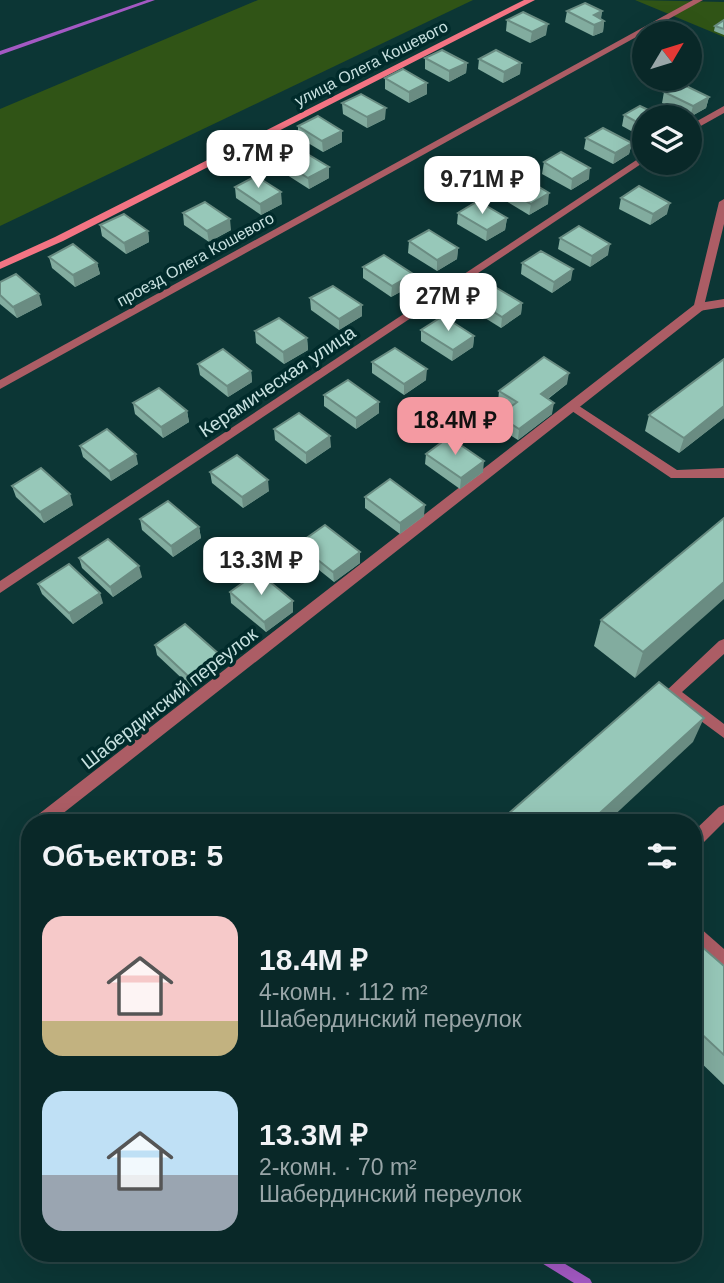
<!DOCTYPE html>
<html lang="ru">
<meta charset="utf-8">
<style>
:root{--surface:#092828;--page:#173434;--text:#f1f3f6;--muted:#99a6a8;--line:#294445;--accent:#f49aa2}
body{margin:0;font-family:Arial,sans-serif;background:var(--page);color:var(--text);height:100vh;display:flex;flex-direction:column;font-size:26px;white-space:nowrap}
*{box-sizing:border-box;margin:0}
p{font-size:23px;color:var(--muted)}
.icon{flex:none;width:38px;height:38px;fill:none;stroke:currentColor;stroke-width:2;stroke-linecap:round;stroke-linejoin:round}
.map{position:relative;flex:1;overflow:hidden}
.details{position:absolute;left:21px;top:814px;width:681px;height:448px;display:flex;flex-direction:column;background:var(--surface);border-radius:28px;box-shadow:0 7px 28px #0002,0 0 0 2px var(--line)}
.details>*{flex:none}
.needle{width:46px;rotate:52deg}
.tools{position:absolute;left:632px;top:21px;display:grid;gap:14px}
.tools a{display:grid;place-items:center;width:70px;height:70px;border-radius:50%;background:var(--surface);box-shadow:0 7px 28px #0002,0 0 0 2px var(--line);font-size:35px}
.price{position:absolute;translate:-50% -60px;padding:0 16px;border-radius:14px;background:#fff;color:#222;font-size:23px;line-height:46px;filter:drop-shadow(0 2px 4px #0008)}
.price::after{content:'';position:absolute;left:50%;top:42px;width:21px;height:16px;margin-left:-10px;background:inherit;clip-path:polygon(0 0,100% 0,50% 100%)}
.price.on{background:var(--accent);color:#111}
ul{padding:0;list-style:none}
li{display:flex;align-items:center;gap:21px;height:175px;padding:0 21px}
li span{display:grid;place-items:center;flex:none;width:196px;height:140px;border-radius:21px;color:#555}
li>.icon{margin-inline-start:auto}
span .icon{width:84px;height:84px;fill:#fffc;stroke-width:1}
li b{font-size:30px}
h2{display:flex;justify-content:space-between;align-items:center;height:84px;padding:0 21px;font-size:30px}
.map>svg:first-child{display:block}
</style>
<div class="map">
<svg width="724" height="1283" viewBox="0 0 724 1283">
<rect width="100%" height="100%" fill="#0c3635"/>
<!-- green -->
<g fill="#305416">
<path d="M258 0H473L0 226V109Z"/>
<path d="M635 0 724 2V37Z"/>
</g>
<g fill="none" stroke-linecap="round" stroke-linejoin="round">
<!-- stream -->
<g fill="#a359c3" fill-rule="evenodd">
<path d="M147 0H155L0 55V51Z"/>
<path d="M530 1253H547L590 1279 592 1283H574L532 1257Z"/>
</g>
<!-- lane -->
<g fill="#ac5d65" fill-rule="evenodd">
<path d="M724 299V307L699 311 693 307 699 303Z"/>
<path d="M573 402 677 470 724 468V478H671L569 409V403Z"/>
<path d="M724 639V654L682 692 724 724V738L667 696 665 692 719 641Z"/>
<path d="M724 805V822L699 847 693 849V832L719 807Z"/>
<path d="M693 925 699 927 724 949V968L718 966 693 944Z"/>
</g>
<!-- street -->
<g fill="#ac5d65" fill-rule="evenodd">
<path d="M693 0H703L0 389V380Z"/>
<path d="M724 106V113L690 132V125Z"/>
<path d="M644 155V162L0 593V581Z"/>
<path d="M724 199V224L703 310 52 822H33L35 817 694 305 719 202Z"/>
</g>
<!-- secondary -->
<path fill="#f37483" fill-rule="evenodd" d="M524 0H535L63 241 0 269V262L55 237Z"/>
</g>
<!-- wall -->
<g fill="#82ac9f">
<path d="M567 11H602L601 19 604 21 603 32 593 36 565 22Z"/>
<path d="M507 20 546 35 530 43 506 31Z"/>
<path d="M724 20V35L714 31 715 26Z"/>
<path d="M425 58 467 63 466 73 449 82 425 69Z"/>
<path d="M479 59 521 63 520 74 503 83 478 69Z"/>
<path d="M385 78 427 94 409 103 385 89Z"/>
<path d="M664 92 709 97 706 108 690 117 662 103Z"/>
<path d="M342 103 385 119 367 128 343 114Z"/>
<path d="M624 115 644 117V138L622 126Z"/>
<path d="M298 126 342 142 323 152 298 137Z"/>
<path d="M586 138 632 143 629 154 613 164 584 149Z"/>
<path d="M283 162 329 167V178L309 189 284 173Z"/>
<path d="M544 162 589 179 571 190 542 174Z"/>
<path d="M235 187 282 204 261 215 236 198Z"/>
<path d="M502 187 548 204 529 215 501 198Z"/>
<path d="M621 198 667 214 650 225 619 209Z"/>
<path d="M183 213 231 230 209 242 184 225Z"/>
<path d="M458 213 507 218 505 230 486 241 457 224Z"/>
<path d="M100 225 148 231 149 242 126 254 102 236Z"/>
<path d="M560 238 608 255 590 267 558 249Z"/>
<path d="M409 241 458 248 457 259 437 271 408 253Z"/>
<path d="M49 257 97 263 100 274 75 287 52 268Z"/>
<path d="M522 263 571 280 552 293 521 274Z"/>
<path d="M363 267 413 285 391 297 363 278Z"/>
<path d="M0 282 42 305 17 318 0 304Z"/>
<path d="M470 297 522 303 521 314 501 328 469 308Z"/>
<path d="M310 298 362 316 339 330 311 310Z"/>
<path d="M421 330 474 336 473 347 452 361 421 341Z"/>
<path d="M255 331 307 338 308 350 284 364 256 343Z"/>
<path d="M372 362 426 380 404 395 372 373Z"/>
<path d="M198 364 251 371 252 382 228 397 200 375Z"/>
<path d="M567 384 548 399 552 414 518 440 497 427 499 416 509 409 498 402 499 391Z"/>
<path d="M324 395 379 402V413L356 429 324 406Z"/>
<path d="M133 403 187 411 189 422 163 438 135 414Z"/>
<path d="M649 415 724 418 679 453 645 431Z"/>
<path d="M274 429 331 447 306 464 275 440Z"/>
<path d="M80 446 138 464 111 481 83 457Z"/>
<path d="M426 454 483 472 460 489 425 464Z"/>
<path d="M210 472 269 491 243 508 212 483Z"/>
<path d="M12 486 73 505 44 523 16 497Z"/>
<path d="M365 497 424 516 400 534 365 508Z"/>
<path d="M724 518 635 678 594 646 601 620Z"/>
<path d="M140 519 199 527 201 538 173 557 142 530Z"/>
<path d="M298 544 360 563 334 582 299 554Z"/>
<path d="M79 558 142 577 113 597 82 568Z"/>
<path d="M38 584 103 603 73 624 42 594Z"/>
<path d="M230 592 293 601V612L266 632 231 603Z"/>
<path d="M155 645 220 655 221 665 191 687 157 655Z"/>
<path d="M693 939 724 966V1085L693 1055Z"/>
</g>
<!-- shaded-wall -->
<g fill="#6a8c82">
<path d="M602 11 600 22 594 15Z"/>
<path d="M604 21 603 32 593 36 594 25Z"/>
<path d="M548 24 546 35 530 43 532 32Z"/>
<path d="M467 63 466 73 449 82V71Z"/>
<path d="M521 63 520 74 503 83 504 72Z"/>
<path d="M427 83V94L409 103V92Z"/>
<path d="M709 97 706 108 690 117 693 106Z"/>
<path d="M386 108 385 119 367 128V117Z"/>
<path d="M342 131V142L323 152 322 141Z"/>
<path d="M632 143 629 154 613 164 615 153Z"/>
<path d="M329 167V178L309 189 308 178Z"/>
<path d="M590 168 589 179 571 190 572 179Z"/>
<path d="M281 192 282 204 261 215 260 204Z"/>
<path d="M549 193 548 204 529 215 531 204Z"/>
<path d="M670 203 667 214 650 225 653 214Z"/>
<path d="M507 218 505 230 486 241 487 230Z"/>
<path d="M230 219 231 230 209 242 207 231Z"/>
<path d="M148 231 149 242 126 254 124 243Z"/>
<path d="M610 244 608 255 590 267 592 256Z"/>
<path d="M458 248 457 259 437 271V260Z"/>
<path d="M97 263 100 274 75 287 73 275Z"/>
<path d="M573 269 571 280 552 293 554 282Z"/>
<path d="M413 274V285L391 297 392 286Z"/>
<path d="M39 294 42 305 17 318 13 307Z"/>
<path d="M522 303 521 314 501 328 502 317Z"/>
<path d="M362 305V316L339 330V319Z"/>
<path d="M474 336 473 347 452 361 453 350Z"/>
<path d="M307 338 308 350 284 364 283 352Z"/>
<path d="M427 369 426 380 404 395V384Z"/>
<path d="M251 371 252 382 228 397 227 386Z"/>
<path d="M569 373 567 384 539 405 541 394Z"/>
<path d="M379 402V413L356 429V418Z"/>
<path d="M554 403 552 414 518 440 519 429Z"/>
<path d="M724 406V418L679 453 684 438Z"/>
<path d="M187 411 189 422 163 438 161 427Z"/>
<path d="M330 436 331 447 306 464V453Z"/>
<path d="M136 454 138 464 111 481 109 471Z"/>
<path d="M484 461 483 472 460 489 461 478Z"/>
<path d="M268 480 269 491 243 508 242 497Z"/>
<path d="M70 494 73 505 44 523 40 512Z"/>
<path d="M425 505 424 516 400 534V523Z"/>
<path d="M199 527 201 538 173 557 171 546Z"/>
<path d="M360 552V563L334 582 333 572Z"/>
<path d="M139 566 142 577 113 597 110 587Z"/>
<path d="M724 582V599L635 678 643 652Z"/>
<path d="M100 593 103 603 73 624 69 613Z"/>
<path d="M293 601V612L266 632 264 622Z"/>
<path d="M220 655 221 665 191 687 189 677Z"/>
<path d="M704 718 693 742 607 822H590Z"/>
</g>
<!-- building -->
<g fill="#97c8b9" stroke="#6a8c82" stroke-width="2">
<path d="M585 3 602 11 594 15 604 21 594 25 567 11Z"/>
<path d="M523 12 548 24 532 32 507 20Z"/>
<path d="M724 20V29L715 26Z"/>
<path d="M442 50 467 63 449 71 425 58Z"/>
<path d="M496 50 521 63 504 72 479 59Z"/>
<path d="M403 69 427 83 409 92 385 78Z"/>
<path d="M680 83 709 97 693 106 664 92Z"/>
<path d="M361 94 386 108 367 117 342 103Z"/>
<path d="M640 106 663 117H644V126L624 115Z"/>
<path d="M318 116 342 131 322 141 298 126Z"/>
<path d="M603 128 632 143 615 153 586 138Z"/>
<path d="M304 152 329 167 308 178 283 162Z"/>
<path d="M561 152 590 168 572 179 544 162Z"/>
<path d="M256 176 281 192 260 204 235 187Z"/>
<path d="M521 176 549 193 531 204 502 187Z"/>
<path d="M639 186 670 203 653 214 621 198Z"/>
<path d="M478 201 507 218 487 230 458 213Z"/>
<path d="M205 202 230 219 207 231 183 213Z"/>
<path d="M124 214 148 231 124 243 100 225Z"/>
<path d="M579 226 610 244 592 256 560 238Z"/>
<path d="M429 230 458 248 437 260 409 241Z"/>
<path d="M73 244 97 263 73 275 49 257Z"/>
<path d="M541 251 573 269 554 282 522 263Z"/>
<path d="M384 255 413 274 392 286 363 267Z"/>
<path d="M16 274 39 294 13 307 0 295V282Z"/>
<path d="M490 284 522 303 502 317 470 297Z"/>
<path d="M333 286 362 305 339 319 310 298Z"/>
<path d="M443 316 474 336 453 350 421 330Z"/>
<path d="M279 318 307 338 283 352 255 331Z"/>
<path d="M395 348 427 369 404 384 372 362Z"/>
<path d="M223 349 251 371 227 386 198 364Z"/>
<path d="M544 357 569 373 541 394 554 403 519 429 499 416 517 402 499 391Z"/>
<path d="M724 359V406L684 438 649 415Z"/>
<path d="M348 380 379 402 356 418 324 395Z"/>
<path d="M159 388 187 411 161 427 133 403Z"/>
<path d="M299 413 330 436 306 453 274 429Z"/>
<path d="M107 429 136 454 109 471 80 446Z"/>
<path d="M449 437 484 461 461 478 426 454Z"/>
<path d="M237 455 268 480 242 497 210 472Z"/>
<path d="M41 468 70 494 40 512 12 486Z"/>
<path d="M390 479 425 505 400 523 365 497Z"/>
<path d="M168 501 199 527 171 546 140 519Z"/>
<path d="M724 518V582L643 652 601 620Z"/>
<path d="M325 525 360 552 333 572 298 544Z"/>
<path d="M108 539 139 566 110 587 79 558Z"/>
<path d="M69 564 100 593 69 613 38 584Z"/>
<path d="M258 572 293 601 264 622 230 592Z"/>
<path d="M185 624 220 655 189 677 155 645Z"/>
<path d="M659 682 704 718 590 822H499Z"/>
<path d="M693 939 724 966V1055L693 1026Z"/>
</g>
<g text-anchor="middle" stroke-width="7" stroke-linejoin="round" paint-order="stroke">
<!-- far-street labels -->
<g font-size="16" fill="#c7e1e0" stroke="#012b2b">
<text transform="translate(371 63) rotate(-27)" y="6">улица Олега Кошевого</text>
<text transform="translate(195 259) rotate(-29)" y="6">проезд Олега Кошевого</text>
</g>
<!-- street labels -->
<g font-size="19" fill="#c7e1e0" stroke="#012b2b">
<text transform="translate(277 381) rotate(-34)" y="7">Керамическая улица</text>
<text transform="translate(169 698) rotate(-38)" y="7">Шабердинский переулок</text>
</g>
</g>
</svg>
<div class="tools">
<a><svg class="needle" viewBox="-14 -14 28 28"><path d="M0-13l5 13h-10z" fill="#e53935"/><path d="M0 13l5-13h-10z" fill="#99a6a8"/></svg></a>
<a><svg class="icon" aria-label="layers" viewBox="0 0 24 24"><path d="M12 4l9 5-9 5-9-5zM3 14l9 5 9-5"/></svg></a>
</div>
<b class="price" style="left:258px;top:190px">9.7M ₽</b>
<b class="price" style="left:482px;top:216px">9.71M ₽</b>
<b class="price" style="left:448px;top:333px">27M ₽</b>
<b class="price on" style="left:455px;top:457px">18.4M ₽</b>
<b class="price" style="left:261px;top:597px">13.3M ₽</b>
<section class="details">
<h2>Объектов: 5<svg class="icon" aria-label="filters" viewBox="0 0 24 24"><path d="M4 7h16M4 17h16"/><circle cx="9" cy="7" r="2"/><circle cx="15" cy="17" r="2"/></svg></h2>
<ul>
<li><span style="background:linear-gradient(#f6c9c9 75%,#c2b280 0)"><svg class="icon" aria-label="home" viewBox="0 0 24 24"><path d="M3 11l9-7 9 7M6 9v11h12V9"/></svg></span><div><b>18.4M ₽</b><p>4-комн. · 112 m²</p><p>Шабердинский переулок</p></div></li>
<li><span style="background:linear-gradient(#bfe0f5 60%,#9aa5b1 0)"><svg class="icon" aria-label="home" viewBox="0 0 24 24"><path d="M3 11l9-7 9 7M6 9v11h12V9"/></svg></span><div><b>13.3M ₽</b><p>2-комн. · 70 m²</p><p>Шабердинский переулок</p></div></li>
</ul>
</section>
</div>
